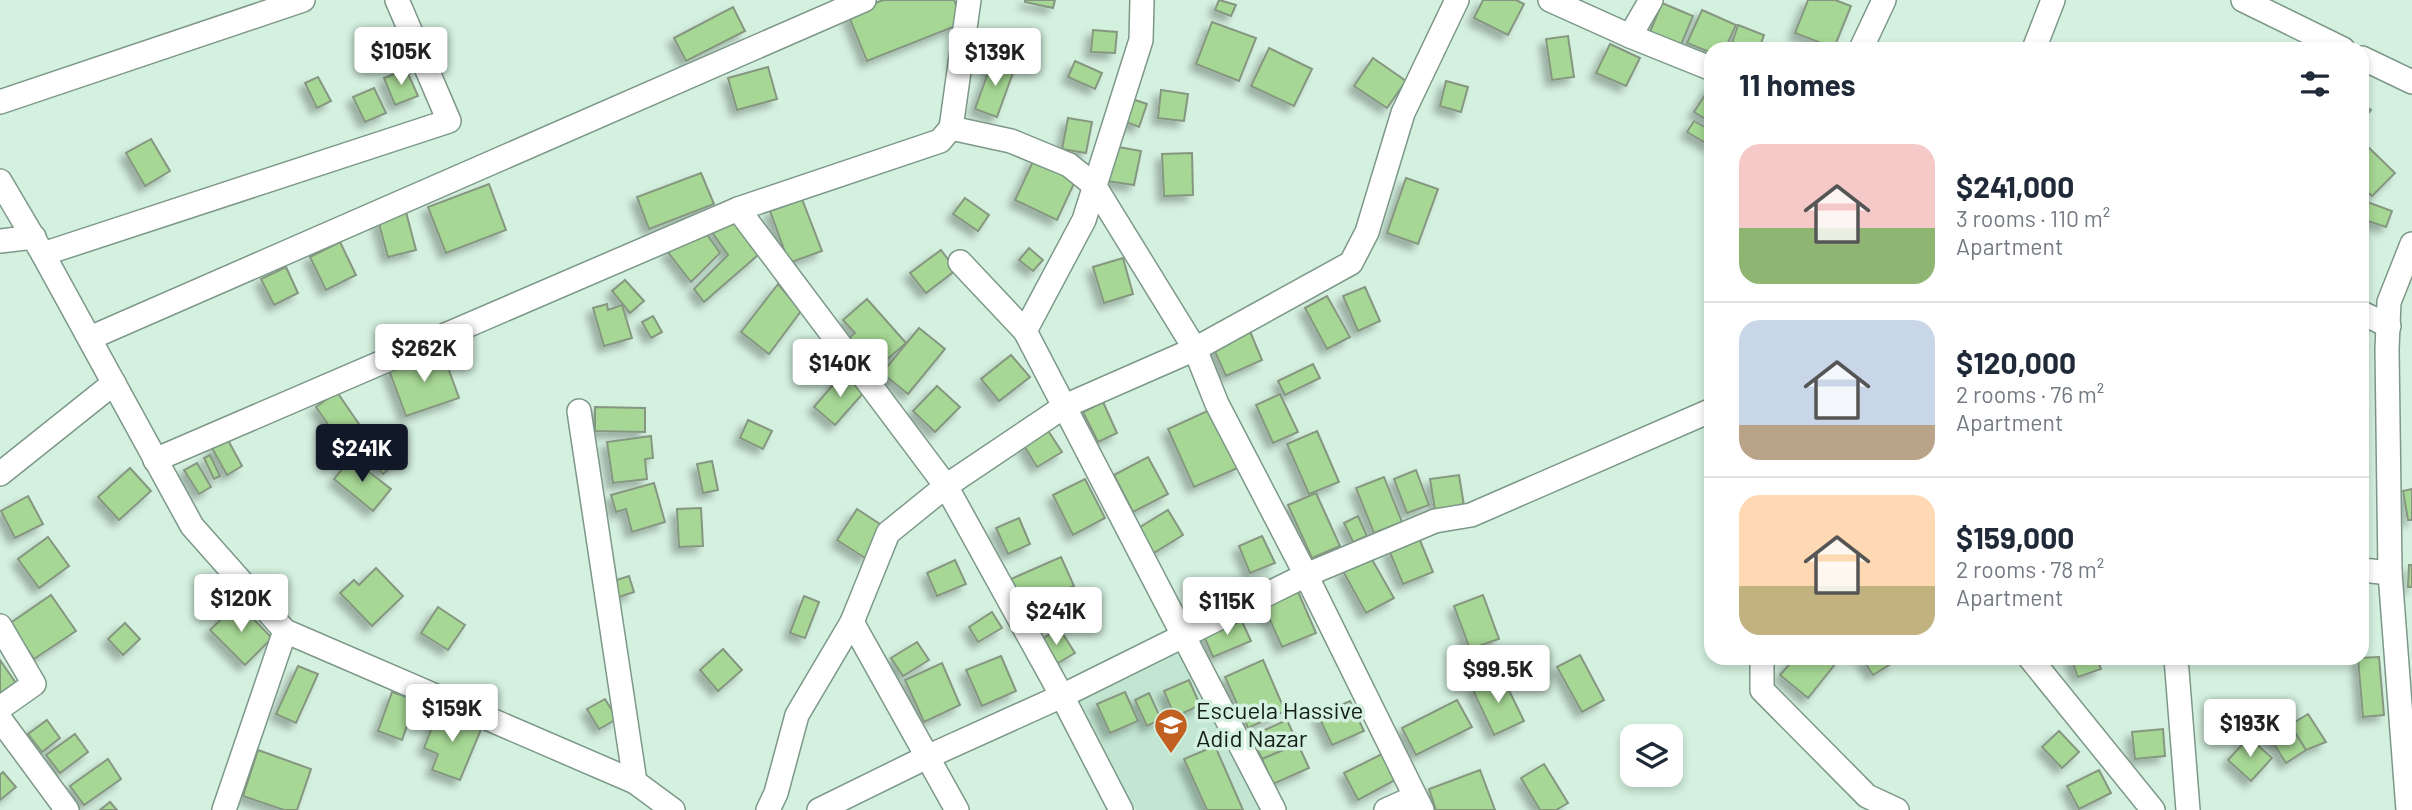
<!DOCTYPE html>
<meta charset="utf-8">
<style>
:root{--surface:#fff;--page:#f6f6f7;--text:#1f2937;--muted:#747a83;--line:#e0e1e3;--accent:#111827}
body{margin:0;font-family:Barlow,sans-serif;background:var(--page);color:var(--text);height:100vh;display:flex;flex-direction:column;font-size:26px;white-space:nowrap}
*{box-sizing:border-box;margin:0}
p{font-size:23px;color:var(--muted)}
.icon{flex:none;width:38px;height:38px;fill:none;stroke:currentColor;stroke-width:2;stroke-linecap:round;stroke-linejoin:round}
.map{position:relative;flex:1;overflow:hidden}
.details{position:absolute;left:1704px;top:42px;width:665px;height:623px;display:flex;flex-direction:column;background:var(--surface);border-radius:21px;box-shadow:0 4px 10px #0003}
.details>*{flex:none}
.controls{position:absolute;left:1620px;top:724px;display:grid;gap:14px}
.controls a{display:grid;place-items:center;width:63px;height:63px;border-radius:14px;background:var(--surface);box-shadow:0 4px 10px #0003;font-size:35px}
.price{position:absolute;translate:-50% -60px;padding:0 16px;border-radius:7px;background:#fff;color:#222;font-size:23px;line-height:46px;filter:drop-shadow(0 2px 4px #0008)}
.price::after{content:'';position:absolute;left:50%;top:42px;width:21px;height:16px;margin-left:-10px;background:inherit;clip-path:polygon(0 0,100% 0,50% 100%)}
.price.current{background:var(--accent);color:#fff}
ul{padding:0;list-style:none}
li{display:flex;align-items:center;gap:21px;height:175px;padding:0 35px}
li+li{border-top:2px solid var(--line)}
li span{display:grid;place-items:center;flex:none;width:196px;height:140px;border-radius:21px;color:#555}
li>.icon{margin-inline-start:auto}
span .icon{width:84px;height:84px;fill:#fffc;stroke-width:1}
li b{font-size:30px}
h2{display:flex;justify-content:space-between;align-items:center;height:84px;padding:0 35px;font-size:30px}
.map>svg:first-child{display:block}
</style>
<div class="map">
<svg width="2412" height="810" viewBox="0 0 2412 810">
<defs>
<filter id="shadow"><feDropShadow dx="-6" dy="6" stdDeviation="3.5" flood-color="#0004"/></filter>
</defs>
<rect width="100%" height="100%" fill="#d4f0df"/>
<!-- built -->
<path fill="#c2e6d1" d="M1181 650 1263 810H1136L1078 701Z"/>
<!-- building -->
<g fill="#a6d794" stroke="#869781" stroke-width="2" filter="url(#shadow)">
<path d="M883 0H954L963 23 867 61 848 14Z"/>
<path d="M1025 0H1055L1053 8 1025 2Z"/>
<path d="M1219 0 1236 5 1231 16 1215 10Z"/>
<path d="M1483 0H1516L1524 4 1508 35 1474 18Z"/>
<path d="M1808 0H1835L1851 6 1834 48 1795 33Z"/>
<path d="M1662 3 1693 16 1681 45 1650 32Z"/>
<path d="M733 7 745 31 686 61 674 38Z"/>
<path d="M1702 10 1736 25 1725 49H1712V53L1687 43Z"/>
<path d="M1212 22 1256 38 1239 81 1196 64Z"/>
<path d="M1738 25 1764 35 1759 49H1730Z"/>
<path d="M1093 30 1117 32 1115 53 1091 52Z"/>
<path d="M1568 36 1574 77 1552 80 1546 39Z"/>
<path d="M1610 44 1640 58 1626 86 1596 73Z"/>
<path d="M1269 48 1312 69 1294 106 1251 86Z"/>
<path d="M1373 58 1406 81 1387 108 1354 86Z"/>
<path d="M993 59 1015 67 997 117 975 109Z"/>
<path d="M1075 61 1102 73 1095 89 1068 77Z"/>
<path d="M768 67 777 99 737 110 728 78Z"/>
<path d="M406 69 418 96 395 105 384 78Z"/>
<path d="M318 77 331 101 317 108 305 83Z"/>
<path d="M1446 81 1468 87 1461 112 1440 106Z"/>
<path d="M1712 84V123L1694 112Z"/>
<path d="M374 88 386 113 365 122 353 97Z"/>
<path d="M1161 90 1188 94 1184 121 1158 118Z"/>
<path d="M1129 98 1147 104 1139 127 1121 120Z"/>
<path d="M2362 104 2371 110 2362 121Z"/>
<path d="M1068 118 1092 122 1086 153 1062 149Z"/>
<path d="M1694 121 1712 131 1711 146 1687 132Z"/>
<path d="M151 139 170 171 145 186 126 153Z"/>
<path d="M2362 141 2395 173 2372 196 2362 187Z"/>
<path d="M1113 146 1141 151 1134 185 1107 181Z"/>
<path d="M1192 153 1193 195 1164 196 1162 154Z"/>
<path d="M1035 157 1077 177 1057 220 1015 200Z"/>
<path d="M701 173 714 204 649 229 637 197Z"/>
<path d="M1406 178 1438 189 1418 244 1387 233Z"/>
<path d="M489 184 506 230 446 253 428 207Z"/>
<path d="M965 198 989 215 978 231 953 214Z"/>
<path d="M802 199 822 251 789 263 770 211Z"/>
<path d="M2362 200 2392 211 2386 227 2362 219Z"/>
<path d="M406 212 416 250 388 257 378 220Z"/>
<path d="M731 217 758 255 704 302 694 289 728 255 711 231Z"/>
<path d="M706 233 720 253 691 282 667 251Z"/>
<path d="M340 242 356 275 326 290 310 257Z"/>
<path d="M1029 248 1043 260 1033 271 1019 260Z"/>
<path d="M941 250 956 270 926 293 910 273Z"/>
<path d="M1123 258 1133 294 1104 303 1093 267Z"/>
<path d="M286 267 298 293 274 305 261 279Z"/>
<path d="M625 280 644 301 630 313 612 291Z"/>
<path d="M778 284 801 311 769 354 741 332Z"/>
<path d="M1365 287 1380 321 1358 331 1343 296Z"/>
<path d="M1327 296 1350 337 1327 349 1305 308Z"/>
<path d="M867 299 906 343 876 369 849 338 855 333 843 320Z"/>
<path d="M607 304 608 310 622 305 632 338 604 346 593 308Z"/>
<path d="M653 316 662 332 651 338 642 322Z"/>
<path d="M919 328 945 349 908 394 882 373Z"/>
<path d="M1249 329 1262 360 1226 376 1212 345Z"/>
<path d="M442 351 459 398 406 416 389 370Z"/>
<path d="M1011 355 1030 377 999 401 981 379Z"/>
<path d="M1313 364 1320 378 1285 395 1278 381Z"/>
<path d="M844 372 865 391 835 425 814 407Z"/>
<path d="M937 386 960 407 935 432 913 411Z"/>
<path d="M337 392 361 427 340 442 316 407Z"/>
<path d="M1280 394 1298 432 1273 443 1256 405Z"/>
<path d="M1103 402 1117 433 1098 442 1083 412Z"/>
<path d="M595 407 645 408V432L595 431Z"/>
<path d="M1214 408 1240 467 1194 487 1168 429Z"/>
<path d="M748 420 772 431 763 449 740 438Z"/>
<path d="M1047 429 1062 452 1037 467 1023 444Z"/>
<path d="M1317 431 1339 482 1309 494 1287 444Z"/>
<path d="M651 436 653 458 645 459 647 479 613 483 607 442Z"/>
<path d="M228 440 242 466 227 475 212 448Z"/>
<path d="M383 444 398 461 383 474 368 457Z"/>
<path d="M210 455 220 476 214 479 204 458Z"/>
<path d="M1148 457 1168 494 1133 512 1114 475Z"/>
<path d="M351 458 391 489 373 511 334 479Z"/>
<path d="M712 461 718 490 703 493 697 464Z"/>
<path d="M197 463 211 487 199 494 184 470Z"/>
<path d="M130 468 151 491 119 520 98 497Z"/>
<path d="M1416 470 1429 505 1407 513 1394 479Z"/>
<path d="M1459 475 1465 512 1436 516 1430 479Z"/>
<path d="M1384 477 1402 522 1374 533 1356 488Z"/>
<path d="M1085 479 1105 518 1073 535 1053 495Z"/>
<path d="M654 483 665 522 632 532 626 509 616 512 611 495Z"/>
<path d="M2412 489V520H2408L2403 491Z"/>
<path d="M1316 493 1340 546 1312 558 1288 505Z"/>
<path d="M28 496 43 524 15 538 1 511Z"/>
<path d="M701 508 703 546 679 547 677 509Z"/>
<path d="M857 509 886 528 865 558 837 540Z"/>
<path d="M1168 510 1183 535 1152 554 1137 529Z"/>
<path d="M1358 516 1367 536 1353 542 1344 523Z"/>
<path d="M1019 518 1030 544 1008 554 996 528Z"/>
<path d="M1262 536 1275 563 1250 573 1239 546Z"/>
<path d="M48 537 69 566 39 588 18 559Z"/>
<path d="M1419 538 1433 572 1403 584 1389 550Z"/>
<path d="M1370 556 1394 598 1366 613 1343 571Z"/>
<path d="M1061 557 1074 586 1024 607 1011 579Z"/>
<path d="M955 560 966 584 937 596 927 573Z"/>
<path d="M2409 565H2412V587H2408Z"/>
<path d="M376 568 403 596 372 626 340 593 354 580 359 585Z"/>
<path d="M629 576 634 592 619 597 614 581Z"/>
<path d="M1296 587 1316 633 1282 647 1262 602Z"/>
<path d="M51 595 76 631 34 659 9 624Z"/>
<path d="M1483 595 1499 639 1470 649 1454 606Z"/>
<path d="M804 596 819 602 805 638 790 633Z"/>
<path d="M238 603 272 638 245 665 210 630Z"/>
<path d="M438 607 465 625 448 650 421 633Z"/>
<path d="M992 612 1002 628 978 642 969 627Z"/>
<path d="M1240 617 1251 641 1213 657 1203 634Z"/>
<path d="M125 623 140 639 123 655 108 639Z"/>
<path d="M1059 628 1075 653 1053 666 1038 642Z"/>
<path d="M917 642 929 660 903 676 891 658Z"/>
<path d="M723 649 742 670 718 691 700 670Z"/>
<path d="M1580 655 1604 700 1582 712 1557 667Z"/>
<path d="M1001 656 1016 691 982 706 966 670Z"/>
<path d="M2379 657 2384 715 2363 717 2358 658Z"/>
<path d="M1795 658H1840L1808 698 1780 675Z"/>
<path d="M1862 658H1891L1894 662 1873 675Z"/>
<path d="M2071 658H2097L2101 669 2078 677Z"/>
<path d="M0 660 18 686 0 699Z"/>
<path d="M1263 660 1285 711 1248 728 1225 677Z"/>
<path d="M942 663 960 705 924 722 905 680Z"/>
<path d="M298 666 318 674 296 723 276 714Z"/>
<path d="M1501 674 1524 721 1494 735 1472 688Z"/>
<path d="M1189 680 1200 705 1175 717 1164 691Z"/>
<path d="M392 692 416 700 402 740 378 731Z"/>
<path d="M1125 692 1138 721 1110 733 1097 704Z"/>
<path d="M1149 693 1161 719 1147 726 1135 700Z"/>
<path d="M605 699 617 719 599 729 587 709Z"/>
<path d="M1457 700 1472 727 1416 755 1402 728Z"/>
<path d="M1350 701 1364 731 1332 745 1318 715Z"/>
<path d="M439 710 482 727 460 780 432 770 438 754 424 748Z"/>
<path d="M2308 714 2326 742 2306 750 2290 725Z"/>
<path d="M2285 717 2306 750 2286 763 2265 730Z"/>
<path d="M47 720 60 738 42 752 28 734Z"/>
<path d="M1287 720 1298 744 1262 759 1251 736Z"/>
<path d="M2163 729 2165 756 2135 759 2132 732Z"/>
<path d="M2059 731 2079 752 2062 768 2042 747Z"/>
<path d="M75 734 88 752 60 773 46 755Z"/>
<path d="M2249 737 2272 758 2251 781 2228 760Z"/>
<path d="M1298 744 1309 768 1273 784 1262 759Z"/>
<path d="M1215 746 1243 810H1207L1184 759Z"/>
<path d="M258 750 311 769 297 810H284L243 796Z"/>
<path d="M1384 753 1397 779 1358 800 1344 773Z"/>
<path d="M108 759 121 779 84 805 70 786Z"/>
<path d="M1544 764 1568 803 1556 810H1540L1521 778Z"/>
<path d="M1480 770 1495 810H1436L1429 789Z"/>
<path d="M2099 770 2111 793 2079 809 2067 786Z"/>
<path d="M3 772 16 787 0 800V775Z"/>
<path d="M110 802 117 810H100Z"/>
</g>
<g fill="none" stroke-linecap="round" stroke-linejoin="round">
<!-- street casing -->
<g stroke="#7d9888" stroke-width="26">
<g id="street">
<path d="M1142 0 1141 40 1084 220 1025 331 1274 810"/>
<path d="M1550 0 1630 36 1712 69"/>
<path d="M2243 0 2343 49"/>
<path d="M1630 36 1651 0"/>
<path d="M1861 49 1884 0"/>
<path d="M2034 49 2053 0"/>
<path d="M2362 58 2412 82"/>
<path d="M0 102 303 0"/>
<path d="M951 128 1011 141 1069 165 1094 185 1195 349 1217 404 1306 575 1422 810"/>
<path d="M0 181 43 254 192 526 285 631 635 782 673 810"/>
<path d="M738 209 946 486 1062 696 1121 810"/>
<path d="M0 241 34 237"/>
<path d="M43 254 449 121 397 0"/>
<path d="M960 262 1025 331"/>
<path d="M2362 313 2389 326"/>
<path d="M90 338 864 0"/>
<path d="M579 411 635 782"/>
<path d="M155 460 738 209 940 141 951 128 969 0"/>
<path d="M0 474 114 383"/>
<path d="M2362 570 2390 573"/>
<path d="M852 622 957 810"/>
<path d="M0 626 34 684 0 708"/>
<path d="M1762 658V690L1867 796 1897 810"/>
<path d="M2030 658 2153 810"/>
<path d="M2176 658 2188 810"/>
<path d="M0 719 67 810"/>
<path d="M224 810 285 631"/>
<path d="M768 810 776 793 797 715 852 622 888 533 946 486 1065 406 1195 349 1351 263 1367 232 1403 113 1457 0"/>
<path d="M819 810 927 757 1062 696 1306 575 1435 521 1471 515 1712 410"/>
<path d="M1386 810 1415 797"/>
<path d="M2408 810 2390 573 2387 349 2389 302 2412 244"/>
</g>
</g>
<!-- street -->
<use href="#street" stroke="#fff" stroke-width="23"/>
</g>
<!-- icons -->
<defs>
<g id="school-pin" transform="scale(1.75)"><path d="M0 17L-7.5 6A9.5 9.5 0 1 1 7.5 6Z" fill="#c16020" stroke="#d4f0df"/><path d="M0-5L7-2L0 1L-7-2ZM-4 1L0 2.5L4 1V4Q0 6-4 4Z" fill="#fff"/></g>
</defs>
<g fill-rule="evenodd">
<use href="#school-pin" x="1171" y="725"/>
</g>
<g text-anchor="middle" stroke-width="7" stroke-linejoin="round" paint-order="stroke">
<!-- poi labels -->
<g font-size="24" fill="#141e19" stroke="#d4f0df" text-anchor="start">
<text x="1196" y="719">Escuela Hassive<tspan x="1196" dy="28">Adid Nazar</tspan></text>
</g>
</g>
</svg>
<div class="controls">
<a><svg class="icon" aria-label="layers" viewBox="0 0 24 24"><path d="M12 4l9 5-9 5-9-5zM3 14l9 5 9-5"/></svg></a>
</div>
<b class="price" style="left:401px;top:87px">$105K</b>
<b class="price" style="left:995px;top:88px">$139K</b>
<b class="price" style="left:424px;top:384px">$262K</b>
<b class="price" style="left:840px;top:399px">$140K</b>
<b class="price current" style="left:362px;top:484px">$241K</b>
<b class="price" style="left:241px;top:634px">$120K</b>
<b class="price" style="left:1227px;top:637px">$115K</b>
<b class="price" style="left:1056px;top:647px">$241K</b>
<b class="price" style="left:1498px;top:705px">$99.5K</b>
<b class="price" style="left:452px;top:744px">$159K</b>
<b class="price" style="left:2250px;top:759px">$193K</b>
<section class="details">
<h2>11 homes<svg class="icon" aria-label="filters" viewBox="0 0 24 24"><path d="M4 7h16M4 17h16"/><circle cx="9" cy="7" r="2"/><circle cx="15" cy="17" r="2"/></svg></h2>
<ul>
<li><span style="background:linear-gradient(#f6c9c9 60%,#8fb573 0)"><svg class="icon" aria-label="home" viewBox="0 0 24 24"><path d="M3 11l9-7 9 7M6 9v11h12V9"/></svg></span><div><b>$241,000</b><p>3 rooms · 110 m²</p><p>Apartment</p></div></li>
<li><span style="background:linear-gradient(#c9d6e8 75%,#b9a48a 0)"><svg class="icon" aria-label="home" viewBox="0 0 24 24"><path d="M3 11l9-7 9 7M6 9v11h12V9"/></svg></span><div><b>$120,000</b><p>2 rooms · 76 m²</p><p>Apartment</p></div></li>
<li><span style="background:linear-gradient(#ffd9b3 65%,#c2b280 0)"><svg class="icon" aria-label="home" viewBox="0 0 24 24"><path d="M3 11l9-7 9 7M6 9v11h12V9"/></svg></span><div><b>$159,000</b><p>2 rooms · 78 m²</p><p>Apartment</p></div></li>
</ul>
</section>
</div>
